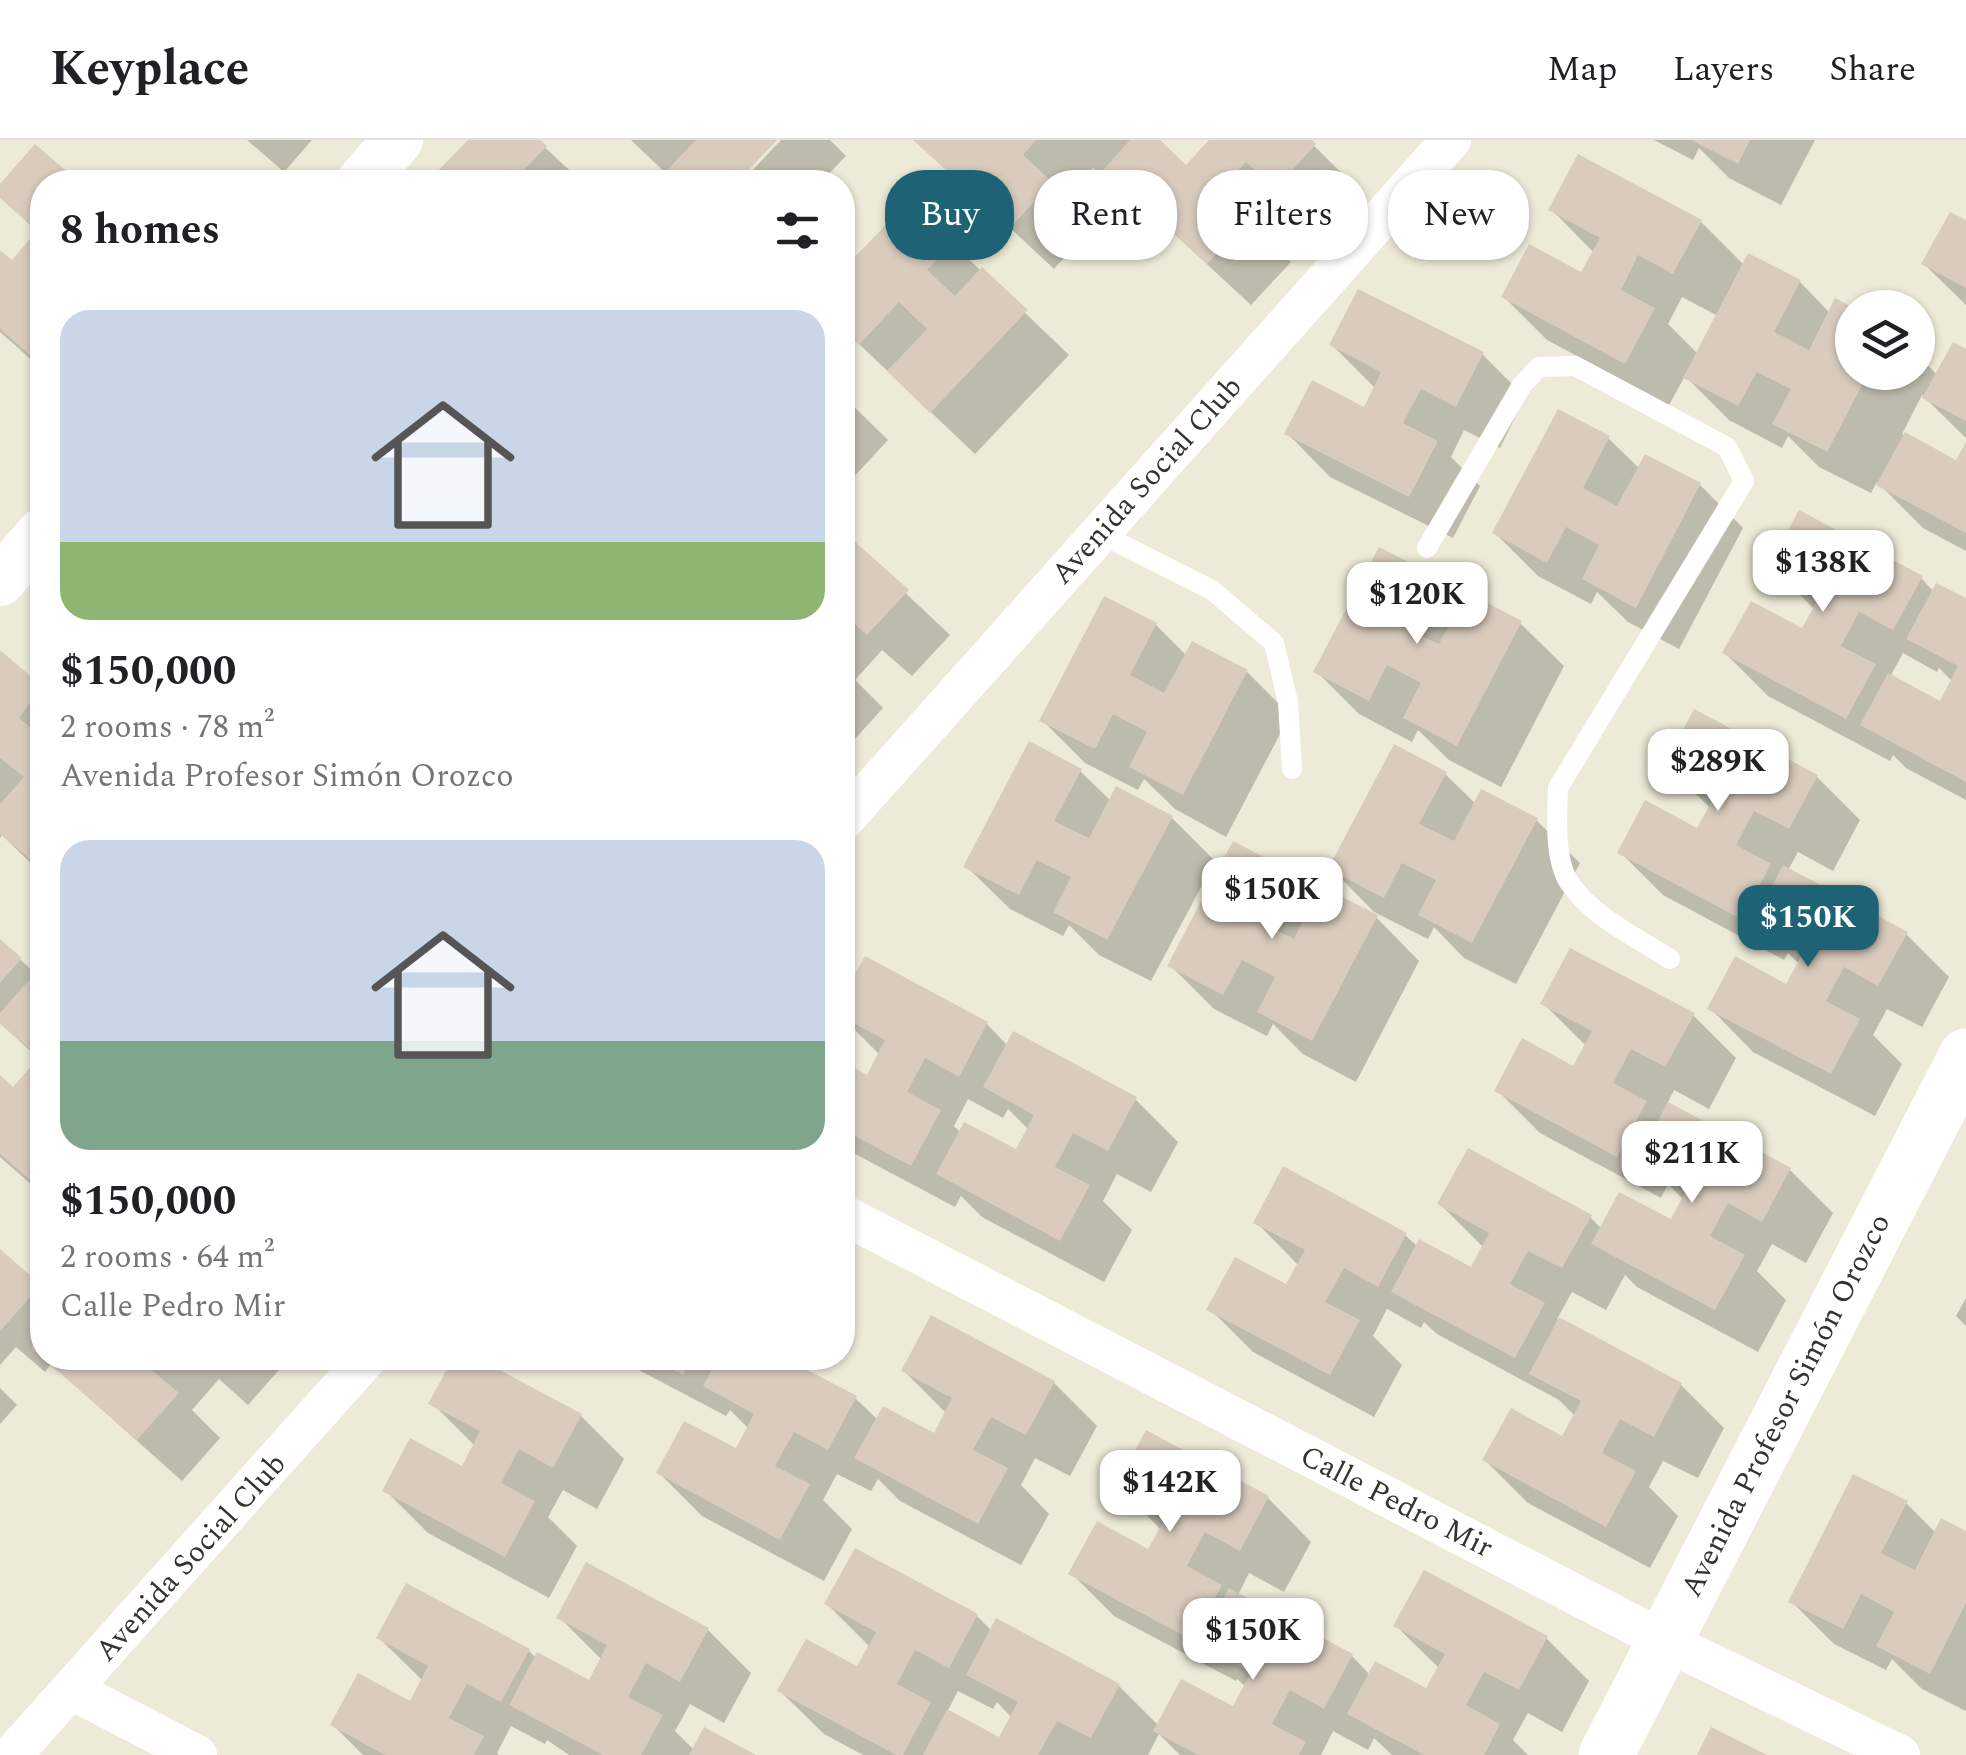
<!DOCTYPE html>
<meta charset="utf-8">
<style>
:root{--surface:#fff;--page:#f2f2f2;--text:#202124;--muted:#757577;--line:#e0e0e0;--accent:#1e6375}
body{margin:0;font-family:Spectral,serif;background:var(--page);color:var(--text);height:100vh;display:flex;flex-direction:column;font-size:38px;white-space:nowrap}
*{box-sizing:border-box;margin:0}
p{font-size:32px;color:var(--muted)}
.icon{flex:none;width:55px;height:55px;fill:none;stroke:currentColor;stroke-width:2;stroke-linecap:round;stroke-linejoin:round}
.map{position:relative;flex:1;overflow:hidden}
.details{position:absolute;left:30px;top:30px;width:825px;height:1200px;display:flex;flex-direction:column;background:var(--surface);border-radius:40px;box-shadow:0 2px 8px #0004}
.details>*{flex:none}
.guide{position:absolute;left:885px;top:30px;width:930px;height:90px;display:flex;gap:20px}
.fabs{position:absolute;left:1835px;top:150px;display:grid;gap:20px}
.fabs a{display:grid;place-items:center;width:100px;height:100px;border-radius:50%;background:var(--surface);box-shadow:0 2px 8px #0004;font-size:50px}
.price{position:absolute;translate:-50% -85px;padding:0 22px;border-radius:20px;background:#fff;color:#222;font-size:32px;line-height:65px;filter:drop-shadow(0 2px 5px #0008)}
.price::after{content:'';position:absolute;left:50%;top:60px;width:30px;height:22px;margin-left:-15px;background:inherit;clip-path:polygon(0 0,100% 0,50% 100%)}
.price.on{background:var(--accent);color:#fff}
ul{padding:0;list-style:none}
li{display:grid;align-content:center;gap:20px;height:530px;padding:0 30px}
li span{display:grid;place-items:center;height:310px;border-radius:30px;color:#555}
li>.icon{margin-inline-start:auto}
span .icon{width:180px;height:180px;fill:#fffc;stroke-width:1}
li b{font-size:42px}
h2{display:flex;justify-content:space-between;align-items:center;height:120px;padding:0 30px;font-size:42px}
.chip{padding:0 35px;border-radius:40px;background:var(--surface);box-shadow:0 2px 8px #0004;font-size:35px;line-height:90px}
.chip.on{background:var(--accent);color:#fff}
header{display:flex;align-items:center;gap:60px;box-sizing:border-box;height:140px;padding:0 50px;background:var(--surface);border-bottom:2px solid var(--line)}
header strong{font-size:48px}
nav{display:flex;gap:55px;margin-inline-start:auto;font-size:35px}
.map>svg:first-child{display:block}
</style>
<header>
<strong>Keyplace</strong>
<nav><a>Map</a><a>Layers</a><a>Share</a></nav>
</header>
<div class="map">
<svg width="1966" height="1615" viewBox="0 0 1966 1615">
<rect width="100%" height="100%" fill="#edead7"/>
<!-- shadow -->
<g fill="#0003" fill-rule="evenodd">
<path d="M247 0H312L284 32Z"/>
<path d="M471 0H537L582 42H431Z"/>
<path d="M631 0H774L743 32 747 36 781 0H830L846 16 821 42H675Z"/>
<path d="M916 0H1156L1187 28 1212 0H1308L1358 49 1320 90 1291 64 1263 94 1291 122 1251 165 1126 49 1122 54 1093 28 1065 59 1093 86 1054 129Z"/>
<path d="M1654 0H1815L1781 65 1729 38 1699 8 1693 20Z"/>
<path d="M35 7 76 42H42V229L0 192V113L12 124 38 93 0 55V48Z"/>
<path d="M910 63 1069 215 975 314 859 204Z"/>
<path d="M1551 69 1701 82 1744 125 1800 142 1830 173 1836 161 1852 169V232H1918V215L1938 236 1966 212V298L1922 255 1902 294 1957 323 1966 307V411L1923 388 1877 342 1871 353 1819 327 1788 296 1782 308 1729 280 1685 236 1669 265 1547 200 1504 157 1582 135 1594 113ZM1682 157 1718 176 1698 214 1668 184Z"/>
<path d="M1966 83V165L1924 124Z"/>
<path d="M1332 205 1482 214 1525 257 1500 308 1464 290 1451 317 1480 346 1453 398 1330 337 1287 293 1365 270 1376 249Z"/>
<path d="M842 255 888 300 850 341 842 334Z"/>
<path d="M1608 298 1640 329 1700 345 1743 388 1679 509 1628 482 1597 452 1591 464 1538 436 1495 393Z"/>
<path d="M842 393 950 495 912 536 882 510 855 540 883 568 844 611Z"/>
<path d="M1771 426 1921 438 1934 452 1966 461V660L1906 628 1893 615 1890 621 1768 556 1725 513 1803 492 1815 470ZM1903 513 1937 532 1939 528 1953 542 1941 564 1890 537Z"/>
<path d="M1430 436 1461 467 1520 483 1564 526 1501 647 1449 620 1418 590 1412 602 1359 574 1316 531Z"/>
<path d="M1156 485 1187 516 1247 532 1290 575 1226 697 1175 669 1144 639 1138 650 1085 623 1042 580Z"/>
<path d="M0 513 42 549V734L2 695 0 698Z"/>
<path d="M1667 625 1817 637 1860 680 1833 731 1798 712 1788 730 1906 794 1949 837 1922 887 1887 869 1873 895 1902 924 1875 976 1753 912 1710 868 1787 847 1799 824 1788 813 1784 820 1663 755 1620 712 1698 691 1710 668Z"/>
<path d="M1080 631 1111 661 1172 678 1215 721 1151 841 1099 815 1069 785 1063 796 1010 769 966 726Z"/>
<path d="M1445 634 1476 664 1536 680 1580 723 1516 844 1464 818 1434 787 1428 799 1374 772 1331 728Z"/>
<path d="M1285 731 1315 761 1376 777 1419 821 1356 942 1303 914 1273 884 1267 896 1214 869 1171 826Z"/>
<path d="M0 802 42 839V1054L0 1017V939L13 950 40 920 0 883Z"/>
<path d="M866 820 987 884 1008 906 1135 959 1178 1002 1151 1052 1117 1034 1103 1061 1132 1090 1104 1142 982 1077 961 1056 955 1067 842 1007V924L868 938 880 915 842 877V862ZM968 959 1003 978 1008 969 1029 990 1017 1012 961 993 954 986Z"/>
<path d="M1543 863 1693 875 1736 918 1709 969 1674 950 1667 964 1790 1030 1833 1073 1806 1123 1772 1104 1757 1131 1786 1160 1758 1212 1637 1147 1625 1135 1606 1170 1572 1152 1557 1179 1681 1245 1724 1288 1698 1338 1663 1321 1649 1347 1678 1376 1650 1428 1528 1363 1485 1320 1563 1299 1575 1276 1559 1260 1437 1194 1424 1182 1421 1188 1387 1169 1373 1196 1402 1225 1374 1277 1253 1212 1210 1169 1287 1148 1299 1126 1256 1082 1405 1095 1418 1107 1472 1131 1484 1108 1440 1064 1590 1077 1602 1089 1672 1083 1684 1060 1668 1044 1661 1058 1540 993 1497 950 1574 929 1586 906Z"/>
<path d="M0 1112 42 1150V1218H281L286 1222 248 1265 219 1239 192 1270 220 1298 182 1341 51 1224 45 1232 16 1207 0 1225Z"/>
<path d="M1966 1158V1186L1956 1176Z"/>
<path d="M455 1218H472L581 1276 624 1319 597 1369 563 1350 548 1377 577 1406 549 1458 428 1393 385 1350 463 1329 475 1306 432 1263Z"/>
<path d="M616 1218H779L855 1258 878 1280 935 1296 947 1274 904 1231 1054 1243 1097 1286 1070 1336 1035 1318 1021 1345 1049 1374 1021 1425 900 1361 878 1339 871 1351 837 1334 823 1360 852 1389 824 1441 702 1376 659 1333 737 1311 749 1289 730 1270 726 1276Z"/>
<path d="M0 1248 17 1265 0 1284Z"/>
<path d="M1147 1294 1268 1358 1311 1402 1284 1452 1249 1433 1238 1455 1352 1516 1370 1535 1427 1552 1440 1529 1396 1486 1546 1498 1589 1541 1562 1592 1528 1573 1513 1600 1528 1615H1392L1374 1598 1368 1610 1333 1591 1321 1615H1180L1159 1594 1148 1615H863L824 1594 780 1551 858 1530 870 1507 827 1464 977 1476 992 1491 1119 1546 1159 1586 1234 1570 1246 1547 1237 1539 1236 1541 1114 1476 1071 1433 1149 1412 1161 1390 1118 1346ZM958 1551 993 1569 997 1562 1012 1578 1000 1600 947 1572Z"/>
<path d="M1906 1363 1936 1393H1966V1571L1922 1549 1892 1519 1886 1530 1834 1504 1791 1461Z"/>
<path d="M407 1446 529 1511 537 1519 590 1543 602 1520 559 1477 708 1490 751 1533 724 1583 690 1564 675 1591 695 1611 751 1615H569L547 1600 545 1604 511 1586 497 1613 499 1615H363L333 1585 411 1564 423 1541 379 1498Z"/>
</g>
<!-- building -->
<g fill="#d9ccbd">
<path d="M468 0H540L547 6 520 34 529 42H427Z"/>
<path d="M696 0H777L737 42H675L665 32Z"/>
<path d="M913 0H1036L1023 15 1052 42 1010 88Z"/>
<path d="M1130 0H1160L1186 25 1209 0H1312L1316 4 1275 49 1246 22 1220 51 1250 77 1207 124 1103 30Z"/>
<path d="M1691 0H1750L1738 24Z"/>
<path d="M35 4 79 42H42V210L34 219 0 189V110L12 120 37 91 0 58V44Z"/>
<path d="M1578 14 1702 80 1673 134 1638 115 1621 150 1655 168 1625 224 1501 157 1529 104 1581 132 1600 98 1548 70Z"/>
<path d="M910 60 954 101 927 130 939 141 955 156 982 127 1028 170 930 273 887 231 927 189 899 162 859 205 842 190V130Z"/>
<path d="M1950 72 1966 80V148L1921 124Z"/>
<path d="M1748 113 1801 140 1774 192 1809 210 1835 158 1852 167V232H1869L1827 312 1772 284 1791 249 1757 232 1738 266 1683 238Z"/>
<path d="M1358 149 1484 212 1456 267 1421 249 1403 283 1438 301 1409 357 1284 294 1312 240 1364 267 1381 232 1329 205Z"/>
<path d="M1953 202 1966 209V281L1922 258Z"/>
<path d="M1558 269 1610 296 1583 348 1617 366 1645 314 1701 343 1636 468 1582 439 1599 405 1566 387 1547 423 1492 393Z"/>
<path d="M1905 292 1956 320 1966 302V393L1876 345Z"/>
<path d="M1799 370 1923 436 1893 490 1859 472 1841 506 1876 524 1846 579 1722 513 1751 461 1802 488 1821 454 1768 427Z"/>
<path d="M842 390 909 450 867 495 842 473Z"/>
<path d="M1379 407 1432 434 1404 487 1439 504 1466 452 1522 481 1457 606 1403 578 1421 543 1387 525 1369 561 1313 532Z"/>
<path d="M1936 443 1966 458V642L1860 585 1888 533 1940 561 1958 526 1906 499Z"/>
<path d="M1104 456 1157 483 1130 535 1164 553 1192 501 1248 530 1183 655 1129 627 1147 592 1113 574 1095 609 1039 581Z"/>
<path d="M0 510 42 546 19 578 42 597V706L31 720 0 694V664L24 637 0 618Z"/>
<path d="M1694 569 1818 635 1789 689 1754 671 1736 705 1771 724 1741 779 1617 713 1645 660 1697 688 1716 654 1664 625Z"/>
<path d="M1029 601 1082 629 1054 681 1089 698 1116 646 1173 676 1107 800 1053 772 1071 737 1037 720 1019 755 963 727Z"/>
<path d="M1394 604 1447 632 1419 684 1454 701 1481 649 1538 678 1472 803 1418 775 1436 740 1402 723 1384 758 1328 729Z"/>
<path d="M1233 701 1286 729 1258 781 1294 799 1320 746 1378 775 1312 901 1257 872 1275 837 1242 820 1223 855 1167 826Z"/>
<path d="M1783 725 1908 792 1878 846 1844 827 1826 861 1860 879 1831 934 1707 869 1735 816 1786 844 1805 809 1753 782Z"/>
<path d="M0 799 22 818 0 843Z"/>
<path d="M1570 808 1695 873 1665 927 1631 909 1613 943 1647 961 1617 1017 1494 951 1522 898 1573 926 1592 891 1540 864Z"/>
<path d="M865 816 988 882 959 937 925 918 907 952 941 970 911 1026 842 989V921L867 935 885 900 842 877V857Z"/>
<path d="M37 831 42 836V1038L36 1045 0 1014V935L13 947 39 917 0 884V873Z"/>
<path d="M1013 891 1137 957 1108 1011 1073 993 1055 1027 1090 1045 1060 1101 936 1034 964 982 1016 1009 1034 975 983 947Z"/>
<path d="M1668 962 1791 1028 1762 1082 1728 1063 1710 1096 1745 1115 1715 1170 1591 1104 1619 1052 1671 1079 1689 1045 1638 1017Z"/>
<path d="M1468 1008 1592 1075 1562 1128 1528 1111 1510 1144 1545 1163 1515 1218 1391 1152 1419 1099 1471 1127 1489 1093 1437 1064Z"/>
<path d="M1283 1026 1407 1093 1378 1147 1344 1128 1325 1162 1360 1180 1330 1235 1206 1170 1235 1117 1286 1144 1305 1110 1253 1083Z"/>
<path d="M0 1109 41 1145 0 1191Z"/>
<path d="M931 1175 1055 1241 1026 1295 991 1277 973 1310 1008 1328 978 1384 854 1318 883 1266 934 1293 952 1258 901 1231Z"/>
<path d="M1559 1177 1682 1243 1654 1297 1620 1279 1602 1313 1636 1331 1606 1387 1482 1320 1511 1268 1562 1296 1581 1261 1529 1234Z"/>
<path d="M42 1195V1218H158L149 1228 179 1253 137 1300 31 1208Z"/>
<path d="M453 1218H477L582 1274 553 1328 519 1309 501 1343 535 1361 505 1417 382 1351 410 1298 462 1326 480 1291 428 1264Z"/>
<path d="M650 1218H692L683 1235Z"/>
<path d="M718 1218H784L857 1256 828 1310 794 1292 775 1326 810 1344 780 1400 656 1333 684 1281 736 1308 754 1274 703 1246Z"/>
<path d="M1146 1290 1269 1356 1240 1411 1205 1392 1187 1426 1222 1445 1192 1500 1068 1434 1097 1381 1148 1409 1167 1375 1115 1347Z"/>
<path d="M1853 1334 1908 1361 1881 1413 1915 1430 1941 1378 1966 1391V1463L1930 1534 1876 1506 1894 1472 1861 1454 1843 1489 1788 1462Z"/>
<path d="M855 1408 978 1474 949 1528 915 1510 897 1544 931 1562 903 1615H896L777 1551 806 1499 857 1526 876 1492 824 1464Z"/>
<path d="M586 1422 709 1488 680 1542 646 1523 628 1557 663 1575 641 1615H603L509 1565 537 1512 589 1540 607 1505 556 1478Z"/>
<path d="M1424 1430 1548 1496 1519 1550 1484 1532 1466 1565 1500 1584 1484 1615H1424L1347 1574 1375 1521 1426 1548 1445 1514 1393 1486Z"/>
<path d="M406 1443 530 1509 501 1562 467 1544 449 1578 484 1596 474 1615H385L330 1585 358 1533 410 1561 428 1526 376 1498Z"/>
<path d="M1229 1448 1353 1514 1324 1569 1290 1550 1272 1584 1306 1602 1299 1615H1198L1153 1591 1181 1539 1233 1566 1251 1532 1199 1505Z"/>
<path d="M996 1478 1120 1544 1091 1598 1057 1581 1038 1615H923L947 1569 999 1597 1018 1562 966 1535Z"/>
<path d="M704 1587 756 1615H689Z"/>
<path d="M1711 1587 1767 1615H1697Z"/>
</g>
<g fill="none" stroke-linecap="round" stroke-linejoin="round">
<!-- service -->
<g stroke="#fff" stroke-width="20">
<path d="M1099 393 1212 450 1274 503 1288 562 1292 629"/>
<path d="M1427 408 1522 245 1539 227 1575 226 1727 307 1744 341 1558 648C1557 675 1554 719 1569 742 1591 776 1636 797 1670 819"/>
</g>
<!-- minor -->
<g stroke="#fff" stroke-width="40">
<path d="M842 682 1451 0"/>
<path d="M842 1074 1663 1500 1900 1615"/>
<path d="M72 1550 197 1615"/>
<path d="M12 1615 367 1218"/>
</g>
<!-- tertiary -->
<g stroke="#fff" stroke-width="50">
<path d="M361 42 398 0"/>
<path d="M0 441 42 393"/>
</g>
<!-- secondary -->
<path stroke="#fff" stroke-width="55" d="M1606 1615 1966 916"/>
</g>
<g text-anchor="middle" stroke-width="8" stroke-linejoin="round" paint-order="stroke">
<!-- street labels -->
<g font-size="30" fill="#34332c" stroke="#fff">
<text transform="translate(1146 340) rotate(-48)" y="10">Avenida Social Club</text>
<text transform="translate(1785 1265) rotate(-63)" y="10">Avenida Profesor Simón Orozco</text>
<text transform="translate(1397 1361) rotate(27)" y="10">Calle Pedro Mir</text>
<text transform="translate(190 1417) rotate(-48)" y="10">Avenida Social Club</text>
</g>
</g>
</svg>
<div class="fabs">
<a><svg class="icon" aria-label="layers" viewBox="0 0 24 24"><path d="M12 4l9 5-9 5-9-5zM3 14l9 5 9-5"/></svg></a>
</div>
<b class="price" style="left:1823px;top:475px">$138K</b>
<b class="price" style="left:1417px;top:507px">$120K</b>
<b class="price" style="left:1718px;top:674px">$289K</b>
<b class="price" style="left:1272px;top:802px">$150K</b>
<b class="price on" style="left:1808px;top:830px">$150K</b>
<b class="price" style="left:1692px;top:1066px">$211K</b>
<b class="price" style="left:1170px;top:1395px">$142K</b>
<b class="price" style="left:1253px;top:1543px">$150K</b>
<div class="guide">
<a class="chip on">Buy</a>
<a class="chip">Rent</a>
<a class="chip">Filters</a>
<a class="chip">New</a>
</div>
<section class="details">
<h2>8 homes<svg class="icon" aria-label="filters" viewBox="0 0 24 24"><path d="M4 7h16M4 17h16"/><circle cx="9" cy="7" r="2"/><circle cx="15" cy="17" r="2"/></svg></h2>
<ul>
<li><span style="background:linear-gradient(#c9d6e8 75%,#8fb573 0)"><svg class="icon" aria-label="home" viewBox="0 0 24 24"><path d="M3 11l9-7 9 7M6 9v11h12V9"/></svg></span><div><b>$150,000</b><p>2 rooms · 78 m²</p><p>Avenida Profesor Simón Orozco</p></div></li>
<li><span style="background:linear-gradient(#c9d6e8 65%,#7fa58c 0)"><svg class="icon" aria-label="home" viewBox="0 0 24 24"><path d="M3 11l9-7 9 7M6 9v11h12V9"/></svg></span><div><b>$150,000</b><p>2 rooms · 64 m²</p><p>Calle Pedro Mir</p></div></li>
</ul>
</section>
</div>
